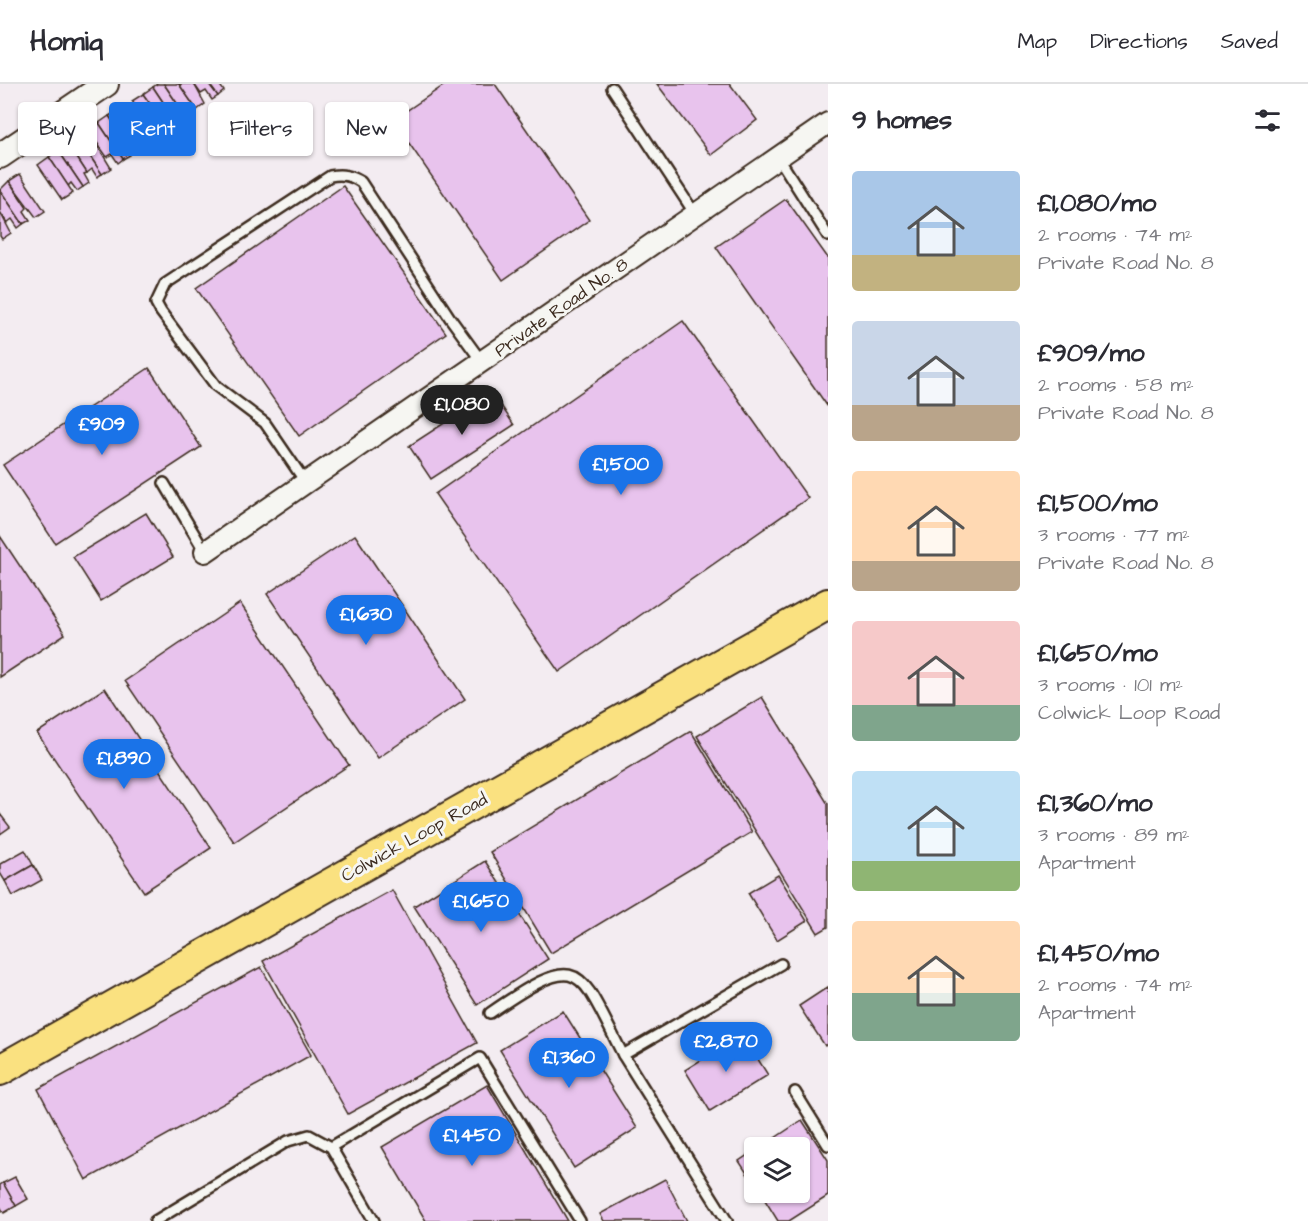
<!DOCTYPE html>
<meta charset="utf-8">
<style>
:root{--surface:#fff;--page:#f2f2f3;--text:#2b2b33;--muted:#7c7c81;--line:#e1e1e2;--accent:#1a73e8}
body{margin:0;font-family:"Architects Daughter",sans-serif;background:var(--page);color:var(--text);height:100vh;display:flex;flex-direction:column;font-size:22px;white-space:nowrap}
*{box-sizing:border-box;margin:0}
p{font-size:20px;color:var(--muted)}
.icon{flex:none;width:33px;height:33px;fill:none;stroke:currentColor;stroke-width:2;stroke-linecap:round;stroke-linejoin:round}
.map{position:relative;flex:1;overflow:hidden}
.side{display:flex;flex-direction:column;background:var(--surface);width:480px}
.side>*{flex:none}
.guide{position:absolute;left:18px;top:18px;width:570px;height:54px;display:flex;gap:12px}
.tools{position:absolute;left:744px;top:1053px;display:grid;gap:12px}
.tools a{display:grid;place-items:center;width:66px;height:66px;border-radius:6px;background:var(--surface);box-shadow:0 2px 4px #0004;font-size:30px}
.price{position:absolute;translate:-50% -51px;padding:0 14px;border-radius:21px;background:var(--accent);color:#fff;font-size:20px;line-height:39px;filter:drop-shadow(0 2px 3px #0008)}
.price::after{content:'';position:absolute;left:50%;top:36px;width:18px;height:14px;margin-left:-9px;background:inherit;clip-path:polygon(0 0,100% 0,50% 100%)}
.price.selected{background:#222;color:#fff}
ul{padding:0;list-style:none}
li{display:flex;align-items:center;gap:18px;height:150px;padding:0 24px}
li span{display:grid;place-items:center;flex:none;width:168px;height:120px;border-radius:6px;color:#555}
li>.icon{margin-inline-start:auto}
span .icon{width:72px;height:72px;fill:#fffc;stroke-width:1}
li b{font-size:26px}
h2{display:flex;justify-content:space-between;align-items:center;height:72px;padding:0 24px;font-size:26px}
.chip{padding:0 21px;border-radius:6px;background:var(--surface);box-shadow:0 2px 4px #0004;font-size:21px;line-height:54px}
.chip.selected{background:var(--accent);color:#fff}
header{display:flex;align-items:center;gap:36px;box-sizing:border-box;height:84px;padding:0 30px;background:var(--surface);border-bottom:2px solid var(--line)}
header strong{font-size:28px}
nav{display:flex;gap:33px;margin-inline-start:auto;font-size:21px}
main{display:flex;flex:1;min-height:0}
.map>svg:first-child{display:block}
</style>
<header>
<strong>Homiq</strong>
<nav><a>Map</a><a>Directions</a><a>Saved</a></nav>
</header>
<main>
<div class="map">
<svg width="828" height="1137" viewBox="0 0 828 1137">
<rect width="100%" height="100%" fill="#f3ecf1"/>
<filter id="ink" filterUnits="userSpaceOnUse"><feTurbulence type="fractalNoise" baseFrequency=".0167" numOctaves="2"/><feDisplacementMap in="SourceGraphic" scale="12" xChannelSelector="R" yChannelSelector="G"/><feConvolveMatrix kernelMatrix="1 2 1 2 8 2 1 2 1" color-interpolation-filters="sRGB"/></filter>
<g filter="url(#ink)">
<!-- building -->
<g fill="#e8c3ed" stroke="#3b2a1e" stroke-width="1.5">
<path d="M157 0H164L181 25 178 27 184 35 177 39 153 3Z"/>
<path d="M164 0H179L197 26 192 30 186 22 181 25Z"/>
<path d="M179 0H194L205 20 197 26Z"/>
<path d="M194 0H209L218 12 212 16 206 7 201 10Z"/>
<path d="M209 0H219L224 7 218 12Z"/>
<path d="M446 0H495L589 136 503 196 393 36Z"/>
<path d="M657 0H730L757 36 711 71Z"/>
<path d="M153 3 177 39 171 44 166 36 163 38 143 10Z"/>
<path d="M143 10 168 45 157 53 132 17Z"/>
<path d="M120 25 145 62 136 67 109 32Z"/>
<path d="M109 32 127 59 124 61 130 71 123 75 99 39Z"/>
<path d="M99 39 123 75 118 79 112 70 107 73 88 46Z"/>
<path d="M88 46 111 84 102 90 77 53Z"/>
<path d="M77 53 102 90 97 93 92 85 87 89 68 60Z"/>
<path d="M68 60 87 89 84 90 89 99 83 103 58 66Z"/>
<path d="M58 66 83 103 77 107 71 99 68 102 49 73Z"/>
<path d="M49 73 73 109 62 116 38 81Z"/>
<path d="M20 90 45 127 36 133 9 97Z"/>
<path d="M9 97 27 124 24 127 30 136 23 140 0 106Z"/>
<path d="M343 102 446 249 299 352 196 204Z"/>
<path d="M0 106 23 140 18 144 12 135 7 139 0 128Z"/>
<path d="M786 115 828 174V323L716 163Z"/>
<path d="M0 128 11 149 2 155 0 152Z"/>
<path d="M683 237 808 414 559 588 435 410Z"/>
<path d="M149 284 201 363 55 459 3 381Z"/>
<path d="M492 308 514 341 431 395 409 362Z"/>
<path d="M146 429 173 473 101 517 73 473Z"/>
<path d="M355 451 465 615 378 674 267 510Z"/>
<path d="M0 452 65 550 0 593Z"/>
<path d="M240 519 349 681 234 758 125 597Z"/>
<path d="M105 604 211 764 144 808 37 649Z"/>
<path d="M762 613 828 720V843L818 849 697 652Z"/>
<path d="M691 647 752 748 551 869 490 768Z"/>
<path d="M0 730 10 743 0 750Z"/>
<path d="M25 766 33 781 5 797 0 789V780Z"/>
<path d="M485 777 548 875 477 921 414 822Z"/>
<path d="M33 781 42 796 13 812 5 797Z"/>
<path d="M778 791 807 837 777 856 748 809Z"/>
<path d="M392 806 477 959 348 1030 263 877Z"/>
<path d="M261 883 311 971 86 1096 38 1005Z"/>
<path d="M828 903V960L825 962 799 922Z"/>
<path d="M563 927 637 1044 574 1084 500 966Z"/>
<path d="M742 950 768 991 710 1027 685 986Z"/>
<path d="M487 1001 568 1137H426L382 1063Z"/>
<path d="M802 1036 828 1076V1112L789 1137H778L760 1108H800V1064H760Z"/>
<path d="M754 1067V1100L739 1077Z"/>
<path d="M15 1093 28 1115 16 1122 3 1099Z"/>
<path d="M665 1095 687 1137H604L600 1130Z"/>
<path d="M3 1099 16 1122 4 1129 0 1122V1101Z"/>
</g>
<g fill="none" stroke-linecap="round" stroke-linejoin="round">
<!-- service casing -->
<g stroke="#3b2a1e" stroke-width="14">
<g id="service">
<path d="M612 4 695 130"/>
<path d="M778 73 828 152"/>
<path d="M164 399 205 468"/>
<path d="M306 399 265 339 216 302 161 228 156 219 165 200 330 92C342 90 350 91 361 98L450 234 482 278"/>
<path d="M490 929C582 866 577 881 623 971"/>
<path d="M795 1008 828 1061"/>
<path d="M331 1063 480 974 580 1137"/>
<path d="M155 1137 288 1057 309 1051 331 1063 374 1137"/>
<path d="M727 1137 623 971 781 880"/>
</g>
</g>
<!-- minor casing -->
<g stroke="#3b2a1e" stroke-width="24">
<path id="minor" d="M205 468 828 39"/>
</g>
<!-- tertiary casing -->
<g stroke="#3b2a1e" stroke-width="28">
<path id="tertiary" d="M0 72 106 0"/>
</g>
<!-- primary casing -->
<g stroke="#3b2a1e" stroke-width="34">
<path id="primary" d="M0 986 828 520"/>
</g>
<!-- service -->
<use href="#service" stroke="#f6f6f2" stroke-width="9"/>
<!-- minor -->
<use href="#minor" stroke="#f6f6f2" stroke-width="20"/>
<!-- tertiary -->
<use href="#tertiary" stroke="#f6f6f2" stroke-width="24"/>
<!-- primary -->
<use href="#primary" stroke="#fae180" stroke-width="30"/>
</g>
</g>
<g text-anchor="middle" stroke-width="6" stroke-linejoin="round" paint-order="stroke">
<!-- street labels -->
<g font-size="18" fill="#3b2a1e" stroke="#f6f6f2">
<text transform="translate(561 223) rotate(-35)" y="6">Private Road No. 8</text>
<text transform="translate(414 753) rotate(-29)" y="6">Colwick Loop Road</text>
</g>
</g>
</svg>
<div class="tools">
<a><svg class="icon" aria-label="layers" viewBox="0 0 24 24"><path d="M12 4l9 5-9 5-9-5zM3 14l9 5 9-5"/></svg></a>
</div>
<b class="price selected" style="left:462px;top:352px">£1,080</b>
<b class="price" style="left:102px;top:372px">£909</b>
<b class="price" style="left:621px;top:412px">£1,500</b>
<b class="price" style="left:366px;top:562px">£1,630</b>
<b class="price" style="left:124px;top:706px">£1,890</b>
<b class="price" style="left:481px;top:849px">£1,650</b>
<b class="price" style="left:726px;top:989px">£2,870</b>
<b class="price" style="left:569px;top:1005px">£1,360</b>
<b class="price" style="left:472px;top:1083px">£1,450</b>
<div class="guide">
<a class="chip">Buy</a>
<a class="chip selected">Rent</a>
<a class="chip">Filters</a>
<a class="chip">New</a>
</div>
</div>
<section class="side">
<h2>9 homes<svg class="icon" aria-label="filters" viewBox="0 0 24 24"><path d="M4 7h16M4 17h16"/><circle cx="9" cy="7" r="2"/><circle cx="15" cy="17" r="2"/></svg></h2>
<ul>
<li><span style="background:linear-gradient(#a9c7e8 70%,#c2b280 0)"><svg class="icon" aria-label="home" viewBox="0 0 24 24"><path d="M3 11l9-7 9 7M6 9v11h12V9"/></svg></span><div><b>£1,080/mo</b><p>2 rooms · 74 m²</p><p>Private Road No. 8</p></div></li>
<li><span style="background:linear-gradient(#c9d6e8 70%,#b9a48a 0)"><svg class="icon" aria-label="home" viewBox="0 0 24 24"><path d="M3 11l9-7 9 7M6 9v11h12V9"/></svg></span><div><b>£909/mo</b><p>2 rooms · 58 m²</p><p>Private Road No. 8</p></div></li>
<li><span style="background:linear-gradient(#ffd9b3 75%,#b9a48a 0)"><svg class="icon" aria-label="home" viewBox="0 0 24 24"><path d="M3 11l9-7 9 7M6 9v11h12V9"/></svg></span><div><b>£1,500/mo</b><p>3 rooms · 77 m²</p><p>Private Road No. 8</p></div></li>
<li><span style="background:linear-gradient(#f6c9c9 70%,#7fa58c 0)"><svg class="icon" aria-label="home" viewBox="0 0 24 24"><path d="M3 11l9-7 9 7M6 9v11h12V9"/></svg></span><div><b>£1,650/mo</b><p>3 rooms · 101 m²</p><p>Colwick Loop Road</p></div></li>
<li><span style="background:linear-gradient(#bfe0f5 75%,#8fb573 0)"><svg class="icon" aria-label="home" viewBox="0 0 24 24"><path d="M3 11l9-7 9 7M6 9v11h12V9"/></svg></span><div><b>£1,360/mo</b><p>3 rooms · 89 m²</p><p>Apartment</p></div></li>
<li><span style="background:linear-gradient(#ffd9b3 60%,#7fa58c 0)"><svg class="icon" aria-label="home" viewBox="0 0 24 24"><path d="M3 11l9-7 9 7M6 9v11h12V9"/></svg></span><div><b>£1,450/mo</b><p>2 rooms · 74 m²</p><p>Apartment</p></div></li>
</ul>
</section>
</main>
